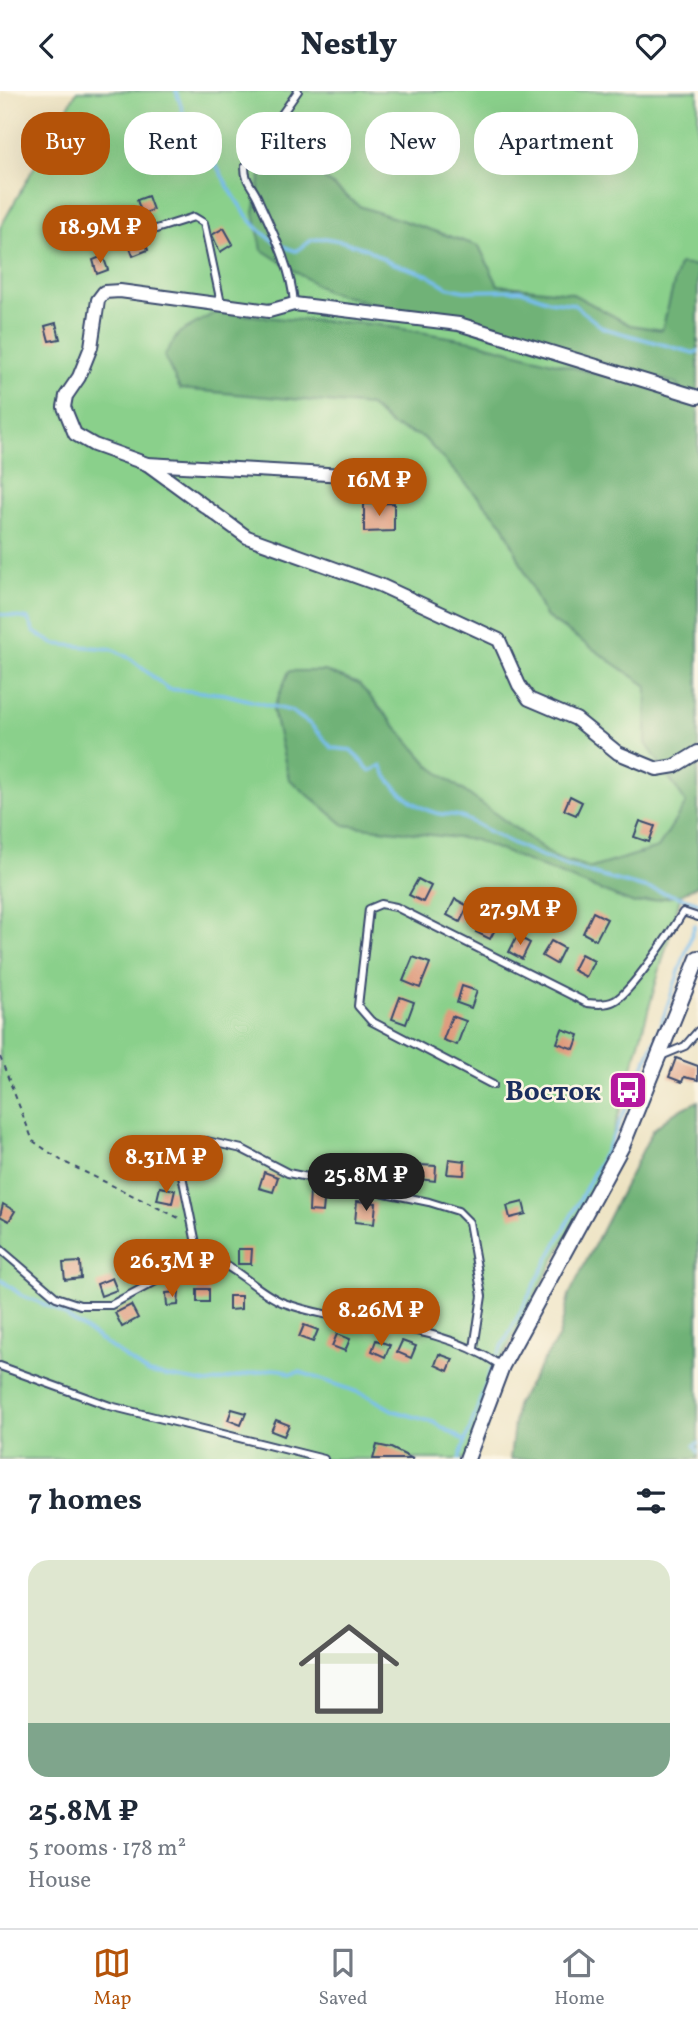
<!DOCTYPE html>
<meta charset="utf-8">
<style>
:root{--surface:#fff;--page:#f6f6f7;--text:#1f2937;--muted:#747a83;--line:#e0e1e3;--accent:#b45309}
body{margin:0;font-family:Vollkorn,serif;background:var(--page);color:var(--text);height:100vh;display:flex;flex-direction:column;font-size:26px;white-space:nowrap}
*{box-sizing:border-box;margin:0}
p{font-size:23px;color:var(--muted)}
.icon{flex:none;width:38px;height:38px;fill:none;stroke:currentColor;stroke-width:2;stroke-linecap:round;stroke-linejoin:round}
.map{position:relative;height:1368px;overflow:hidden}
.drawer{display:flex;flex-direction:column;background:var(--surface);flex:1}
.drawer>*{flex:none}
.banner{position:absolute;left:21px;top:21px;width:656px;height:63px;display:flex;gap:14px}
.price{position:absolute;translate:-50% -60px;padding:0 16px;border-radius:24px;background:var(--accent);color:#fff;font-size:23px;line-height:46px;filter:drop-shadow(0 2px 4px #0008)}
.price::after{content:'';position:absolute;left:50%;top:42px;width:21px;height:16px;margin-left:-10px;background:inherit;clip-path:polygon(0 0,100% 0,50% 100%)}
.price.selected{background:#222;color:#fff}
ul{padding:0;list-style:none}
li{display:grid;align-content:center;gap:14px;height:371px;padding:0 28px}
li+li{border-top:2px solid var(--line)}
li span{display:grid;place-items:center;height:217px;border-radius:21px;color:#555}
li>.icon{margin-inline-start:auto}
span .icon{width:126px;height:126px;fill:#fffc;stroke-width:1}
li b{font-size:30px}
h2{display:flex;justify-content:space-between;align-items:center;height:84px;padding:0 28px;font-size:30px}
.pill{padding:0 24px;border-radius:28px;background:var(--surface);box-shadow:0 7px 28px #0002;font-size:24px;line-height:63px}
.pill.selected{background:var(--accent);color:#fff}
header{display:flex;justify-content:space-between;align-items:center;height:91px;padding:0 28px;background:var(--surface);font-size:32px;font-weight:800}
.tab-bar{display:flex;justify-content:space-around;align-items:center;height:98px;border-top:2px solid var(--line);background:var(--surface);font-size:19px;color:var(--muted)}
.tab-bar a{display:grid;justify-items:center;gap:4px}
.tab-bar .selected{color:var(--accent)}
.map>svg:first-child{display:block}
</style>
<header><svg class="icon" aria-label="back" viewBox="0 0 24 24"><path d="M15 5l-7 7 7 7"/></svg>Nestly<svg class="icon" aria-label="heart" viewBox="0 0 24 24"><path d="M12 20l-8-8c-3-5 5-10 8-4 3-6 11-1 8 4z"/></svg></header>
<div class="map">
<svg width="698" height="1368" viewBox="0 0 698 1368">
<rect width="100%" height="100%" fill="#fcf5e5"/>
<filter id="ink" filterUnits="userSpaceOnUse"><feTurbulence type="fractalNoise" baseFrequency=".0143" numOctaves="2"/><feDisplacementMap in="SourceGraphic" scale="14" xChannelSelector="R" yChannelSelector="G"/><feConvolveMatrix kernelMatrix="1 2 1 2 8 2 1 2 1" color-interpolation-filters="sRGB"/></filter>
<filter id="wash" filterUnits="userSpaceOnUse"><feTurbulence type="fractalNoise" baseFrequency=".00686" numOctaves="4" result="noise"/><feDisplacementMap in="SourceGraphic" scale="28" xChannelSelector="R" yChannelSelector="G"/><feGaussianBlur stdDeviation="1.57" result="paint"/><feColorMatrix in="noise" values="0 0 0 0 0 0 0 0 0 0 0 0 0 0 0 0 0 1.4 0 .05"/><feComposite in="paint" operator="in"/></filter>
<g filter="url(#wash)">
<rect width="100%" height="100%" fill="#ece2c1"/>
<!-- green -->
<path fill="#8ad08b" stroke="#528074" stroke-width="2" d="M77 0H698V744L604 1075 499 1273 467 1368H0V137Z"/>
<!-- forest -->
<g fill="#6fb277" stroke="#45706a" stroke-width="2">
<path d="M296 65 359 115 479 155 498 194 571 202 630 234 662 239 679 173 698 175V794L680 804 634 813 475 749 344 734 289 688 273 619 289 580H325L359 593 431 676 555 766 591 777 658 757 686 712 646 652 647 595 545 525 503 433 423 346 392 335 370 315 180 298 164 265 179 242 216 221 284 228 373 233 472 250 685 306 676 292 326 200 262 159 254 122 261 85Z"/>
<path d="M698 1010V1368H510L516 1314 559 1245 569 1204 653 1039 673 1022Z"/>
</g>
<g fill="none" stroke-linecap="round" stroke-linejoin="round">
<!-- stream -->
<g stroke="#77bdee" stroke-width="3.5">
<path d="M176 0 191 45 203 53C231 94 245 145 296 160L312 149 325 147 345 151 367 158 389 171 428 184 447 196 464 200 520 199 550 210 573 213 603 237 694 262 698 260"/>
<path d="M0 523 28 528 34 541 54 553 112 558 131 568 168 598 224 603 291 620 310 633 332 657 351 659 370 680 381 675C391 696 414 716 436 722 443 724 451 723 458 725 471 729 484 738 496 744 517 755 538 764 560 772 606 790 652 796 698 812"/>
<path d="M0 1188 21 1204 57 1219 148 1282 208 1292 272 1278 283 1279 290 1283 300 1281 366 1304 394 1320 433 1331 465 1350"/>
<path d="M498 1263 615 1042 658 942 695 834"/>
<path d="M698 1352 694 1354 698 1361"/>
<path d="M459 1368 491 1279"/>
</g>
</g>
<g id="blocks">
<!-- building -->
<g fill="#de9a7b">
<path d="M148 105 153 119 142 123 137 109Z"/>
<path d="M224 137 233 153 220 161 212 144Z"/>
<path d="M144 148 148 159 133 165 129 154Z"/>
<path d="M103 165 108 179 97 183 93 169Z"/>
<path d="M56 232 60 248 49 250 45 235Z"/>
<path d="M394 412V440L364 441V413Z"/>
<path d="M570 705 582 711 576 724 564 719Z"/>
<path d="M640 730 655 735 649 751 634 746Z"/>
<path d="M418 788 431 795 423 811 409 804Z"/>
<path d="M455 808 468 815 460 831 447 824Z"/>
<path d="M593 821 607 828 596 849 583 842Z"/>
<path d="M485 826 498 833 490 848 476 841Z"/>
<path d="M517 845 530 852 522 868 509 861Z"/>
<path d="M551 850 564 857 556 873 542 865Z"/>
<path d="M581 863 594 870 586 886 573 879Z"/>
<path d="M413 866 430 872 420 897 403 890Z"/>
<path d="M462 895 477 900 471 917 457 912Z"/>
<path d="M400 906 414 911 406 933 392 928Z"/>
<path d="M452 925 466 930 457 954 443 949Z"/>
<path d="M562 938 579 944 574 958 557 952Z"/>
<path d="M676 967 698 975V989L684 986 682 991 669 986Z"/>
<path d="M449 1068 465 1070 464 1084 447 1083Z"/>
<path d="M349 1071 377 1074V1086L348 1085Z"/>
<path d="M420 1074 436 1075 435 1090 418 1088Z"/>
<path d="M264 1081 278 1086 273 1101 259 1097Z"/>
<path d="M160 1096 175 1099 172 1112 157 1109Z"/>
<path d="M310 1099 325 1100 323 1121 309 1120Z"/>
<path d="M357 1110 376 1112 374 1133 355 1131Z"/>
<path d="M523 1111 526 1123 510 1127 507 1115Z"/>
<path d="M3 1113 15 1120 9 1130 0 1125Z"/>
<path d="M238 1158H252L251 1173H238Z"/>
<path d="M80 1171 81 1187 65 1189 63 1172Z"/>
<path d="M112 1187 117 1199 101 1205 97 1193Z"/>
<rect x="197" y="1198" width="12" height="13"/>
<path d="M179 1201 178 1214 167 1215 166 1202Z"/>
<path d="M229 1205H241V1218L229 1219Z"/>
<path d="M131 1214 138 1227 122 1236 115 1222Z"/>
<path d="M304 1234 318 1239 313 1251 299 1246Z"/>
<path d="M337 1243 350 1248 345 1260 332 1255Z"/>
<path d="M376 1249 390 1254 385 1266 372 1260Z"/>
<path d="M402 1250 416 1255 411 1267 397 1261Z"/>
<path d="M439 1263 453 1268 448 1280 435 1274Z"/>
<path d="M232 1318 246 1322 241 1334 228 1329Z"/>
<path d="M276 1329 289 1334 284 1345 271 1340Z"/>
<path d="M377 1354 391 1357 413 1368H373Z"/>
</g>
</g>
</g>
<g filter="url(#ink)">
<use href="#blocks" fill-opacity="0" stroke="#3a4a6d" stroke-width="2"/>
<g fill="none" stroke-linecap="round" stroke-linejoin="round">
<!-- service casing -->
<g stroke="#3a4a6d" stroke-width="10">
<g id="service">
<path d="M115 151 194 126 204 132 221 212"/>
<path d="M294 213C292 179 273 141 259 110 254 96 245 92 245 76L298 0"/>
<path d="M661 965 685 955 698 940"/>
<path d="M493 994 371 930 358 915 369 818 381 813 396 816 587 912C596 913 606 914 614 910 630 903 673 838 683 821L698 826"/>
<path d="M0 1158 56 1206 80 1214H111L199 1167C207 1169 217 1170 225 1174 245 1185 263 1204 284 1212 359 1238 431 1228 500 1274"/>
<path d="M199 1167 179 1070 184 1059 207 1050 242 1058 288 1082 429 1111 458 1120 469 1131 482 1205 474 1257"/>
<path d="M0 1275 110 1315 324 1368"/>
</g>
</g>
<!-- minor casing -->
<g stroke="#3a4a6d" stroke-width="16">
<g id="minor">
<path d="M147 373 247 446 380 494 499 549 519 594 529 608 576 628 618 662 657 678 675 675 698 661"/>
<path d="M381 386 147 373 94 354 75 343 64 316 66 305 79 286 91 256 98 209 104 201 120 200 269 220 294 213 459 233 698 306"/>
</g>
</g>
<!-- tertiary casing -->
<g stroke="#3a4a6d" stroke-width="18">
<path id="tertiary" d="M467 1368 502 1275 623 1053 698 867"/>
</g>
<!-- path -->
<path stroke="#3a4a6d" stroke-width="2" stroke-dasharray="5 5" stroke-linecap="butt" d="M0 966 33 1050 62 1070 181 1128"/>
<!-- service -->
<use href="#service" stroke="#fff" stroke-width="6"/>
<!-- minor -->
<use href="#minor" stroke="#fff" stroke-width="12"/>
<!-- tertiary -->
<use href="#tertiary" stroke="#fff" stroke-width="14"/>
</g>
</g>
<!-- icons -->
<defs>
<g id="bus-square" transform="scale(2.0125)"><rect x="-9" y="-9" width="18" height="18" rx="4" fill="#b5179e" stroke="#fcf5e5"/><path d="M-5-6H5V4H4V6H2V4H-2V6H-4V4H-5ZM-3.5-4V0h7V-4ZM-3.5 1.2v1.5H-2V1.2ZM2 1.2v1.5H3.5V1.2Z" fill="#fff"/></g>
</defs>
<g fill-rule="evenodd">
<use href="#bus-square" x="628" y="999"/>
</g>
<g text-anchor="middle" stroke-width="5" stroke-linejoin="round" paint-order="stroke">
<!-- poi labels -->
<g font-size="28" font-weight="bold" fill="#1b2f5e" stroke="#fcf5e5" text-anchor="end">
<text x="601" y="1009">Восток</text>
</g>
</g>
</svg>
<b class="price" style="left:100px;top:174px">18.9M ₽</b>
<b class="price" style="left:379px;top:427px">16M ₽</b>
<b class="price" style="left:520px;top:856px">27.9M ₽</b>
<b class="price" style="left:166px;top:1104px">8.31M ₽</b>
<b class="price selected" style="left:366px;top:1122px">25.8M ₽</b>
<b class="price" style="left:172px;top:1208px">26.3M ₽</b>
<b class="price" style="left:381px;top:1257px">8.26M ₽</b>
<div class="banner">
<a class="pill selected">Buy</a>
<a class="pill">Rent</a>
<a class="pill">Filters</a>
<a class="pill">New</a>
<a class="pill">Apartment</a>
</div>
</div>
<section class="drawer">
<h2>7 homes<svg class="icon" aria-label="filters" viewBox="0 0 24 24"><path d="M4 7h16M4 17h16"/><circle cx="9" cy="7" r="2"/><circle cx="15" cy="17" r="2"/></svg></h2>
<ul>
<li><span style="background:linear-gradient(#dfe7d0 75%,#7fa58c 0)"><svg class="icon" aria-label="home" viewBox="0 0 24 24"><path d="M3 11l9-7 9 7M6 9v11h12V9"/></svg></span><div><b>25.8M ₽</b><p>5 rooms · 178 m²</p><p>House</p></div></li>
</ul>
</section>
<nav class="tab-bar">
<a class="selected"><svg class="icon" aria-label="map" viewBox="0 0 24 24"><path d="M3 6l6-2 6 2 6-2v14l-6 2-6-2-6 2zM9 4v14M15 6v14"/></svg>Map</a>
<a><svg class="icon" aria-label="saved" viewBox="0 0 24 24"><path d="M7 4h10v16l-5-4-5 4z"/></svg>Saved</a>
<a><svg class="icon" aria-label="home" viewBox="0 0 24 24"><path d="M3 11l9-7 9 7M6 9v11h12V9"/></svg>Home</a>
</nav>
